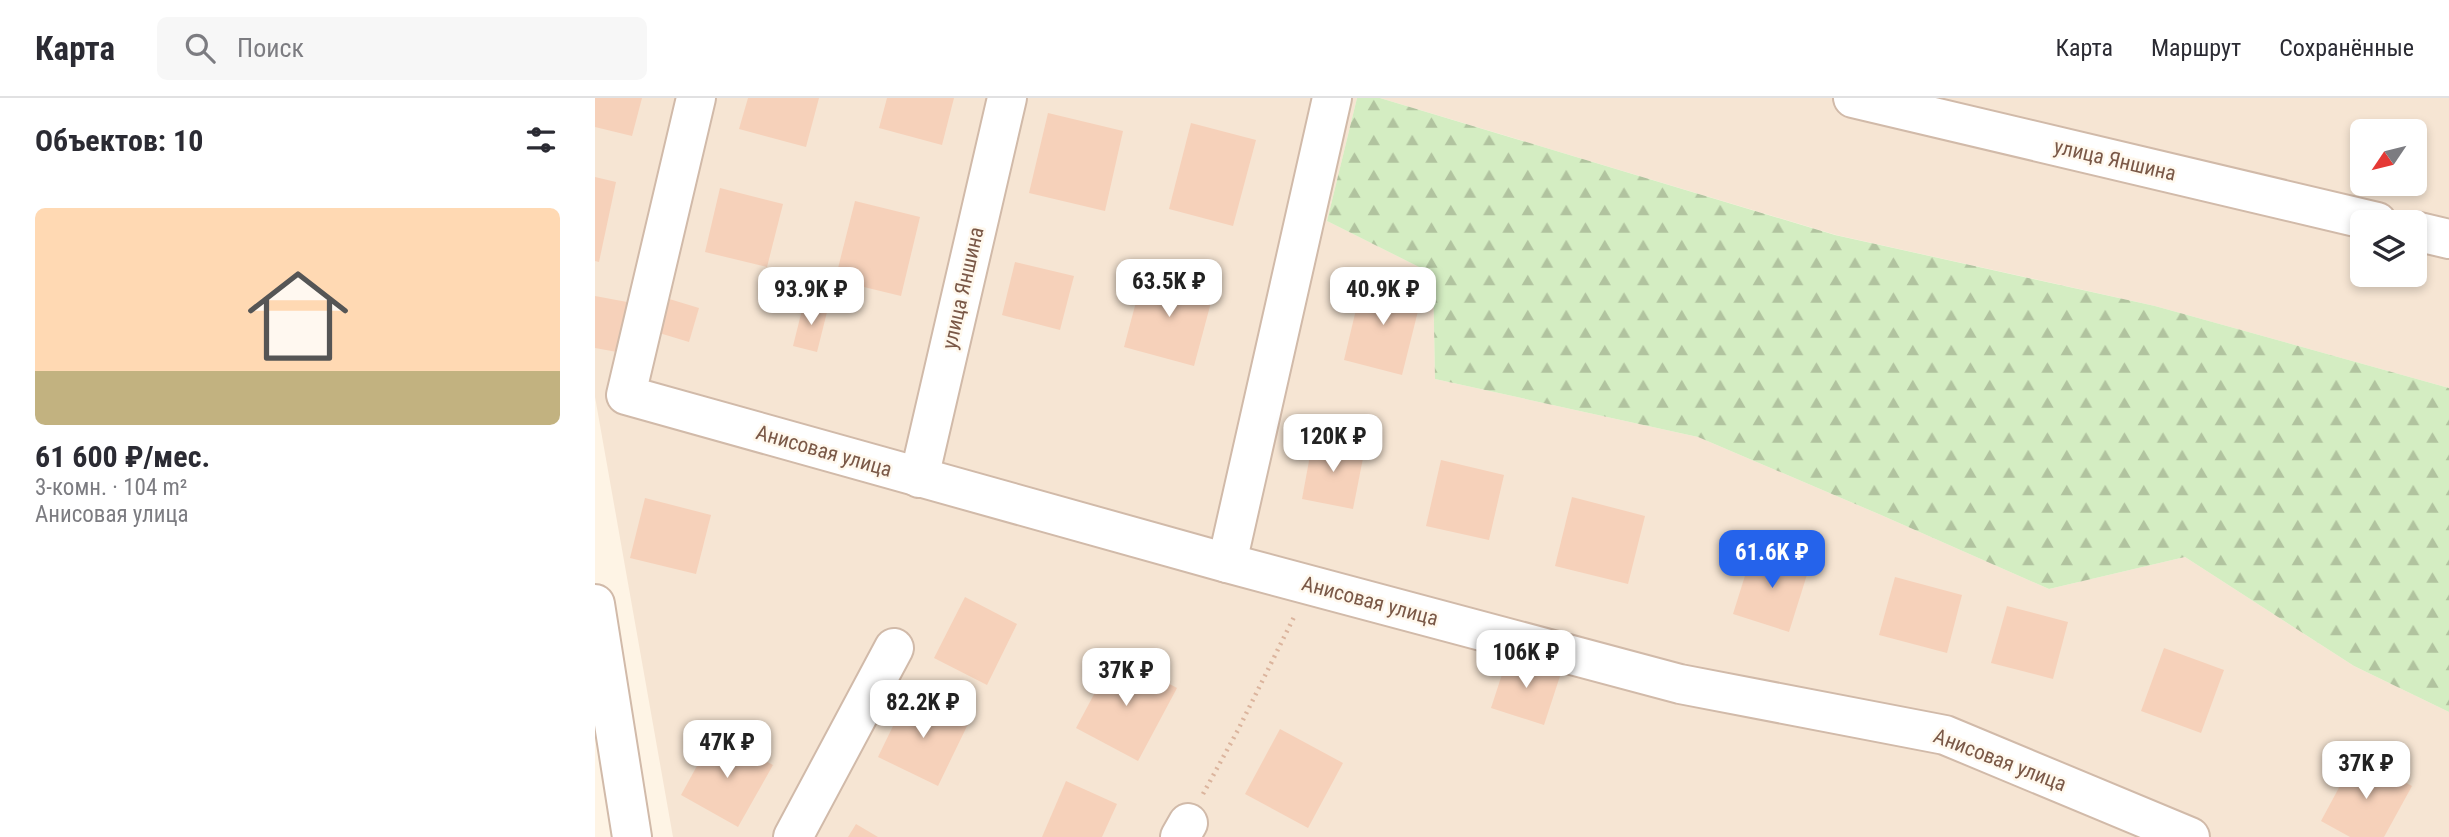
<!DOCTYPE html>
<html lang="ru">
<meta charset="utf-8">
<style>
:root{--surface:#fff;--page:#f7f7f7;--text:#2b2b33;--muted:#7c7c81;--line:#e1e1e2;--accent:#2563eb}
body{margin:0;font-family:"Roboto Condensed",sans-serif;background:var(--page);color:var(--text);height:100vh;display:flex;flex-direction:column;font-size:26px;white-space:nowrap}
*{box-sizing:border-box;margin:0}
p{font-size:23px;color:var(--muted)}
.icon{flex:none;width:38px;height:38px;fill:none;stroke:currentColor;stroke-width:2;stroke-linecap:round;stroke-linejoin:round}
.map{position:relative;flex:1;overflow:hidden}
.panel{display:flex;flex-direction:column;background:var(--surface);width:595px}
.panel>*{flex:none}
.needle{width:46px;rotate:235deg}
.buttons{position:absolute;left:1755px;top:21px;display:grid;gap:14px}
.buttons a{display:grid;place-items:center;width:77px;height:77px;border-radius:10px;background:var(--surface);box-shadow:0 4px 10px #0003;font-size:35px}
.price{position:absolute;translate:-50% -60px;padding:0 16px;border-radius:14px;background:#fff;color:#222;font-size:23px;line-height:46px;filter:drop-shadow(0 2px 4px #0008)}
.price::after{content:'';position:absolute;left:50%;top:42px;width:21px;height:16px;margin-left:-10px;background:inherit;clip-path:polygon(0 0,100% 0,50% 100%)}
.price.active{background:var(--accent);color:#fff}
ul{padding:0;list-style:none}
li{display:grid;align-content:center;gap:14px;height:371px;padding:0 35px}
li+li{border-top:2px solid var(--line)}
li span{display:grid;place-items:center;height:217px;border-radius:10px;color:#555}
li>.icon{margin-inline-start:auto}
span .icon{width:126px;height:126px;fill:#fffc;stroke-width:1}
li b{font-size:30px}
h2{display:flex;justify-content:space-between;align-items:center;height:84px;padding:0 35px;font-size:30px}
header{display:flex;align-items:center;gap:42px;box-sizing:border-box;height:98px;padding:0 35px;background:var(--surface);border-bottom:2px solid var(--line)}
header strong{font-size:33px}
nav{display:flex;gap:38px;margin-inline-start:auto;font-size:24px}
.search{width:490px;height:63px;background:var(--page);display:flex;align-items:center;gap:18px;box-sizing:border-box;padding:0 24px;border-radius:10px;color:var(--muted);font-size:26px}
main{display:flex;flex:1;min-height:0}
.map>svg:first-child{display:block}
</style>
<header>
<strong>Карта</strong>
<div class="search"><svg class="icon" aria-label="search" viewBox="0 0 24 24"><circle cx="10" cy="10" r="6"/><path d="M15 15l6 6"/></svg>Поиск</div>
<nav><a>Карта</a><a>Маршрут</a><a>Сохранённые</a></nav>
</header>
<main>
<section class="panel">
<h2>Объектов: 10<svg class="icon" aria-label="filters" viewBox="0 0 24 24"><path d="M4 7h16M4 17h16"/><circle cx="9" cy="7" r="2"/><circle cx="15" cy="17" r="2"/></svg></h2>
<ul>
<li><span style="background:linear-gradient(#ffd9b3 75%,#c2b280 0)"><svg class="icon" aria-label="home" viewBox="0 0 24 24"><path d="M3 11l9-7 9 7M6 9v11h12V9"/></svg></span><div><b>61 600 ₽/мес.</b><p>3-комн. · 104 m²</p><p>Анисовая улица</p></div></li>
</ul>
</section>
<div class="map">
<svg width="1854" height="739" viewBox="0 0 1854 739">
<defs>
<pattern id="forest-firs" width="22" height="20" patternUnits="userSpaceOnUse" patternTransform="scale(1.75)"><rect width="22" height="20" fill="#d4edc2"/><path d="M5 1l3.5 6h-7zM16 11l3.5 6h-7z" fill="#b1c39f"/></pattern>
</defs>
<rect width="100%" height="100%" fill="#fef4e5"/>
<!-- residential -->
<g fill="#f6e5d3" fill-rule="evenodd">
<path d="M0 0H762L732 123 838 176 840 281 1103 339 1286 417 1454 491 1590 459 1759 568 1854 614V739H78L0 299Z"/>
<path d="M785 0H1854V290L1560 208 1241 137ZM1768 33H1820V86H1768ZM1768 124H1820V177H1768Z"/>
</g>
<!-- forest -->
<path fill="url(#forest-firs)" d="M762 0H785L1240 137 1560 208 1854 290V614L1759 568 1590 459 1454 491 1286 417 1103 339 840 281 838 176 732 123Z"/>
<!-- building -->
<g fill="#f6d1ba">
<path d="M0 0H47L37 38 0 29Z"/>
<path d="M153 0H224L211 49 144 31Z"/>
<path d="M292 0H359L347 47 284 30Z"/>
<path d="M453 15 528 33 510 113 434 95Z"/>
<path d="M596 25 661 42 638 128 574 111Z"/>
<path d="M0 79 21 84 4 164 0 163Z"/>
<path d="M125 90 188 106 172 169 110 154Z"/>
<path d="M260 103 325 119 306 198 240 182Z"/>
<path d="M420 164 479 178 465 232 407 217Z"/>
<path d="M549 174 619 193 599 268 529 249Z"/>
<path d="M768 182 827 197 807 277 749 262Z"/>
<path d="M0 198 32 204 22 254 0 250Z"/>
<path d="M71 200 104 210 94 244 61 234Z"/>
<path d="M209 204 233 210 222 254 198 248Z"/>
<path d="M718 341 770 350 758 411 707 401Z"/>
<path d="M846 362 909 377 894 442 831 428Z"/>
<path d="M977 399 1050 418 1033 486 960 468Z"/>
<path d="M50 400 116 417 101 476 35 460Z"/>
<path d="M1159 449 1215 467 1194 534 1138 516Z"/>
<path d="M1300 479 1367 497 1352 555 1284 537Z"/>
<path d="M370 499 422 526 392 587 339 560Z"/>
<path d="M1412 508 1473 524 1458 581 1396 565Z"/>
<path d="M1569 550 1629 572 1606 635 1546 613Z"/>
<path d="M520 557 582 590 543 663 481 630Z"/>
<path d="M913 558 966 575 949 627 896 610Z"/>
<path d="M313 597 373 626 343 688 283 659Z"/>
<path d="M685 631 748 665 713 730 650 696Z"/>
<path d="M120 635 178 667 143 729 86 697Z"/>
<path d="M1761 658 1817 688 1789 739H1755L1726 723Z"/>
<path d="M471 683 522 706 507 739H447Z"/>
<path d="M261 726 283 739H253Z"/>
</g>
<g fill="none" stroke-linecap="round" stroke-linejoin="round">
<!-- minor casing -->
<g stroke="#d1baa9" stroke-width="42">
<g id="minor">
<path d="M101 0 31 297 632 465 1085 586 1350 637 1595 739"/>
<path d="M1258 0 1782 124"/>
<path d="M1820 133 1854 141"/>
<path d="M324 380 412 0"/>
<path d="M632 465 737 0"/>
<path d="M0 506 37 739"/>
<path d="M198 739 299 550"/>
<path d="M585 739 593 725"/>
</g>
</g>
<!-- path -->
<path stroke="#dbb49d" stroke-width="4.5" stroke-dasharray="2 5" stroke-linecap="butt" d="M608 696 643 632 700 517"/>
<!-- minor -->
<use href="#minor" stroke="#fff" stroke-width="38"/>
</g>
<g text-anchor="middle" stroke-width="5" stroke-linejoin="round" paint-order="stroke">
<!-- street labels -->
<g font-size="21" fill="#7a5847" stroke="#fff8ed">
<text transform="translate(1520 62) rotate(13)" y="7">улица Яншина</text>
<text transform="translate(368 190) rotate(-77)" y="7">улица Яншина</text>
<text transform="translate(229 353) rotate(16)" y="7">Анисовая улица</text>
<text transform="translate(775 503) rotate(15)" y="7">Анисовая улица</text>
<text transform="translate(1405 662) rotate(21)" y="7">Анисовая улица</text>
</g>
</g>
</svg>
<div class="buttons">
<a><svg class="needle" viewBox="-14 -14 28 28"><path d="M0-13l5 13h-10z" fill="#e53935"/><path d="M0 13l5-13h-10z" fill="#7c7c81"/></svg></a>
<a><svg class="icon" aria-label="layers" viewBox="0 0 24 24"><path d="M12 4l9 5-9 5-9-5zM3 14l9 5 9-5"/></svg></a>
</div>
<b class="price" style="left:574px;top:221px">63.5K ₽</b>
<b class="price" style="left:216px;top:229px">93.9K ₽</b>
<b class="price" style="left:788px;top:229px">40.9K ₽</b>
<b class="price" style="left:738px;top:376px">120K ₽</b>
<b class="price active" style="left:1177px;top:492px">61.6K ₽</b>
<b class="price" style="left:931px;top:592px">106K ₽</b>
<b class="price" style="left:531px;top:610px">37K ₽</b>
<b class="price" style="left:328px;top:642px">82.2K ₽</b>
<b class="price" style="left:132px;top:682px">47K ₽</b>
<b class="price" style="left:1771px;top:703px">37K ₽</b>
</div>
</main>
